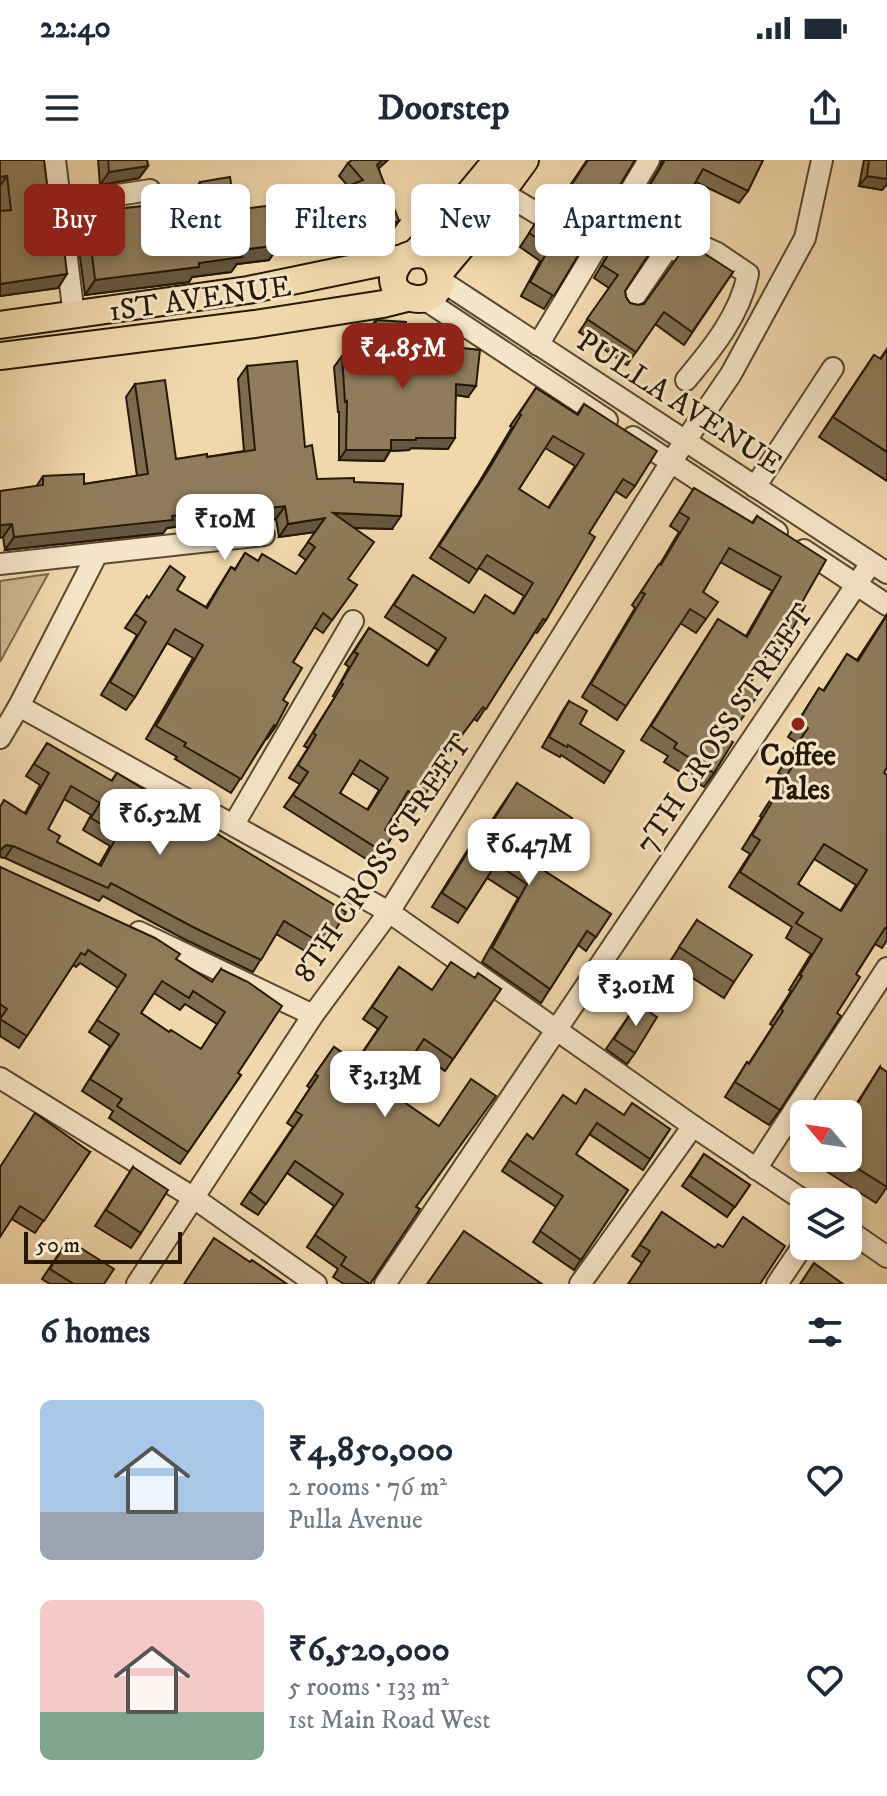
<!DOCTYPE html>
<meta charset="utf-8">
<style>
:root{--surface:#fff;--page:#f6f6f7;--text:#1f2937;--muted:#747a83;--accent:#8f2418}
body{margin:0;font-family:"IM FELL DW Pica",serif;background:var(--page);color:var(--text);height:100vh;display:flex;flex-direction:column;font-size:30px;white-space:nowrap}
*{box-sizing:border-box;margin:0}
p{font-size:26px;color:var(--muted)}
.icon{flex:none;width:44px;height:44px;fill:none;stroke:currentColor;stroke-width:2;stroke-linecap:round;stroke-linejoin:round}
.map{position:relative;height:1124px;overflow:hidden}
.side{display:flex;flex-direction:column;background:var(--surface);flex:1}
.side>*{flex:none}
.banner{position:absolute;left:24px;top:24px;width:840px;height:72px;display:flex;gap:16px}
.needle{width:52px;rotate:299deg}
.tools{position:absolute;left:790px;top:940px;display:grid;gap:16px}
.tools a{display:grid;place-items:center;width:72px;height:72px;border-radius:12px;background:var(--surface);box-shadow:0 4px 12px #0003;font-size:40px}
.scale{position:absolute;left:24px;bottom:20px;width:158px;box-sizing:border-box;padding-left:8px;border:4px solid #261806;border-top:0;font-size:22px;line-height:28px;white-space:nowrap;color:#261806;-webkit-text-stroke:6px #f6e6c9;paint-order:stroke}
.price{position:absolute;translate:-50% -68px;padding:0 18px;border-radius:16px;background:#fff;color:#222;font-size:26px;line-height:52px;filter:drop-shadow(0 2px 4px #0008)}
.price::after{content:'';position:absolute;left:50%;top:48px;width:24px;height:18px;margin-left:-12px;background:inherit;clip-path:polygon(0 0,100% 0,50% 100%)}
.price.current{background:var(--accent);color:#fff}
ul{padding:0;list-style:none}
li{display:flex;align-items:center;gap:24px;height:200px;padding:0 40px}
li span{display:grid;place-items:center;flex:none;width:224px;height:160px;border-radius:12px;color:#555}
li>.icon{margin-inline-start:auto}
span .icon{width:96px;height:96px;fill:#fffc;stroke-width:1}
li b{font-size:34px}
h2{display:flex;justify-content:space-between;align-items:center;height:96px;padding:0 40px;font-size:34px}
.chip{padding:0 28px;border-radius:12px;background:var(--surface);box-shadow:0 4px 12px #0003;font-size:28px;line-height:72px}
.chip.current{background:var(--accent);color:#fff}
.status{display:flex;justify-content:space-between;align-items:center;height:56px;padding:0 40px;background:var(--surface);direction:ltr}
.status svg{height:22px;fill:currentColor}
header{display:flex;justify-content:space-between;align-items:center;height:104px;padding:0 40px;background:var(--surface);font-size:36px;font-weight:700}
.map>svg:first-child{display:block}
</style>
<div class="status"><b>22:40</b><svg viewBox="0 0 49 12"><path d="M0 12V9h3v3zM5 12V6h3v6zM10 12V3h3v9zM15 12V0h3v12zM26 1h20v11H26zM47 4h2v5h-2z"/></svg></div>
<header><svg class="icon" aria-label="menu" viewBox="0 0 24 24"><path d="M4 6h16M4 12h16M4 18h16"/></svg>Doorstep<svg class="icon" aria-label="share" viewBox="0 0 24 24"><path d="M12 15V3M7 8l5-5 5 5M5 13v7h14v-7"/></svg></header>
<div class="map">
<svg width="887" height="1124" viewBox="0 0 887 1124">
<rect width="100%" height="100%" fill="#f1d8ac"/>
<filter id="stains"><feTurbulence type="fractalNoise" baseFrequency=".0025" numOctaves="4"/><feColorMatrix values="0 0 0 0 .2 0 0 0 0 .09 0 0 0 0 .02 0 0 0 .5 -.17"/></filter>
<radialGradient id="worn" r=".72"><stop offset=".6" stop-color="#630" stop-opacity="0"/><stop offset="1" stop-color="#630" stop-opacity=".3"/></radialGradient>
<!-- green -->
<path fill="#ceb790" stroke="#7a684b" stroke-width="2" d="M48 414 0 502V421Z"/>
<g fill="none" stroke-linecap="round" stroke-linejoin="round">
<!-- minor casing -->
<g stroke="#594830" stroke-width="24">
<g id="minor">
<path d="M55 0 74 156"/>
<path d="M502 32 563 69"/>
<path d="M60 44 150 30"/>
<path d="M440 120 887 413"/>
<path d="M424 139 607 260"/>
<path d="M629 145 667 89 682 92 699 85 717 93 748 114C740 155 712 189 686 220"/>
<path d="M538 185 649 0"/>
<path d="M633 277 777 372"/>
<path d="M755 327 833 208"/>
<path d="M804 390 887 445"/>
<path d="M0 404 264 375"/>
<path d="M19 546 389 752 693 966 806 1042"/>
<path d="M0 578 19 546 97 394"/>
<path d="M234 664 353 461"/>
<path d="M139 772 313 855"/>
<path d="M0 918 194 1038 316 1124"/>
<path d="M756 1009 887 808"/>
<path d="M848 1070 887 1097"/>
<path d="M137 1124 313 855 389 752 671 302 731 214 805 78 822 0"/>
<path d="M385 1124 871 403"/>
<path d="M580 1124 693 966"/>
<path d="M777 1124 804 1084"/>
</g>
</g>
<!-- major casing -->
<g stroke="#261806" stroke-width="30">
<g id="major">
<path d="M415 93 444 64 497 0"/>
<path d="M440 112 466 81 525 0"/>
<path d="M0 165 248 130 403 98C416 91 434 93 439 110 453 157 364 142 403 98"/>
<path d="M0 196 255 164 383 144 407 138"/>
</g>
</g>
<!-- minor -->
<use href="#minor" stroke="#f6e6c9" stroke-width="20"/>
<!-- major -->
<use href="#major" stroke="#f1d8ac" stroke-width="26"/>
</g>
<!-- wall -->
<g fill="#7c6b4f" stroke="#261806" stroke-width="2" fill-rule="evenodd">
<path d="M0 0 58 128 0 136Z"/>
<path d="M98 0H147L148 6 139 18 100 25Z"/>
<path d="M587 0 600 58 592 71 555 48Z"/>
<path d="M662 0H763L748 31 739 43 696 22 672 64 663 77 657 81 625 131 626 137 630 143 638 145 733 112 684 185 655 164 627 205 579 172 609 128 594 118 660 7Z"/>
<path d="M864 0H887V24L882 30 859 26Z"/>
<path d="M348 3 379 8 390 74 353 89 334 41 343 28 348 26 339 16Z"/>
<path d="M200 22 279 85 269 100 237 104 231 112 192 117 189 122 85 135 76 67 87 52 141 47 143 44 190 36Z"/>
<path d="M543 52 588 79 544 149 521 136 540 101 520 87Z"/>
<path d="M376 160 403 197 428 198 436 185 468 237 456 235 448 289 411 288 409 290 390 291 384 301 339 300V252H338L334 207 342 196 367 194 368 170Z"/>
<path d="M887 189V321L819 277 874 195 880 199Z"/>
<path d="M247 206 305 287 317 319 354 322 392 369 353 368 348 419 357 425 323 473 314 467 293 502 276 566 267 579H266L231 633 175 599 177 597 146 579 193 498 167 483 135 537 126 550 101 535 137 475 125 468 147 436 148 438 177 430 206 447 231 407 235 409 245 393 258 401 296 414 306 400 299 395 315 372 279 377 276 359 213 368 212 362 167 368 163 373 5 390 3 377 43 316 84 324 137 316 126 237 135 224 176 299 207 297 244 291 238 219Z"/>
<path d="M536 228 577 254 584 244 635 326 626 338 615 331 589 373 546 460 537 473 535 472 477 561 474 559 436 610 439 613 413 653 400 644 385 670 383 692 374 704 284 647 300 624 289 618 308 588 304 586 335 537 333 536 349 507 345 504 369 468 427 506 437 490 385 457 413 415 473 453H514L524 436 479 408 469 423 430 398 478 324 512 267 510 266ZM545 288 575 306 548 348 519 329ZM352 613 379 630 367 650 340 633Z"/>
<path d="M694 328 752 363 757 356 801 444 792 470 782 484 775 480 749 525 728 579 714 613 704 627 664 602 668 596 641 580 718 459 746 476 772 431 720 402 703 432 706 459 696 473 680 463 617 560 582 537 635 448 632 445 660 404 679 372 670 366Z"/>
<path d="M887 454 884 613 887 615V780L882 788 875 784 856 814 837 853 780 950 769 965 725 937 747 902 749 903 773 866 770 864 791 831 789 830 811 794 786 778 792 767 729 727 750 694 742 689 762 657 760 656 785 617 778 613 797 583 788 577 819 528 823 531 847 494 857 500ZM814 699 856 725 840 751 798 724Z"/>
<path d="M569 541 580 564 611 612 604 623 561 595 560 597 542 587 562 552Z"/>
<path d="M47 583 111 621 117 613 332 776 323 788 312 781 305 791 276 774 253 812 184 779 103 736 99 741 5 698 0 697V646L25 653 40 625 26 616ZM64 639 91 655 83 670 110 686 99 705 57 682 48 669Z"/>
<path d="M517 623 557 681 548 695 545 693 537 706 611 754 586 791 578 785 541 843 482 802 518 738 487 718 458 763 432 747 477 675 487 661 490 663Z"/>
<path d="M0 707 176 799 212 822 221 809 238 913 241 915 180 1004 109 958 113 951 82 931 110 886 89 872 118 828 80 803 76 807 73 805 19 888 0 876ZM154 833 180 850 185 844 217 864 201 889 169 872 141 853Z"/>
<path d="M697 760 734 822 724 838 669 803Z"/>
<path d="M399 807 432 830 475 817 501 829 445 911 416 891 392 927 417 1047 370 1124H344L333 1117 338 1109 307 1087 334 1046 287 1013 258 1055 241 1044 293 967 287 963 310 928 307 926 334 887 356 902 378 869 363 859Z"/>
<path d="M637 844 635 893 627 904 606 889Z"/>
<path d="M880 907 887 1027 876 1043 818 1006 822 998H848V957Z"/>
<path d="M575 944 624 955 670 969 643 1010 589 974 576 994 628 1030 574 1110 533 1082 556 1047 502 1011 527 974 533 979Z"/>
<path d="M90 992 35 1073 12 1059 0 1006Z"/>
<path d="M704 994 750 1025 727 1057 682 1026Z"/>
<path d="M133 1007 141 1073 131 1088 95 1066Z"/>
<path d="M662 1052 715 1088 722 1087 785 1086 642 1103 632 1096Z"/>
<path d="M68 1080 104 1124H50L42 1119Z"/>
</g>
<!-- shaded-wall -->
<g fill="#655740" stroke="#261806" stroke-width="2">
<path d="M382 0H388L368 18 377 5Z"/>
<path d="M148 6 139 18 100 25 109 12Z"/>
<path d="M7 16 0 26V17Z"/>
<path d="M867 16 887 19V24L882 30 859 26Z"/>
<path d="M399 61 390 74 353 89 362 76Z"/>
<path d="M672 64 663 77 656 82 665 69Z"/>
<path d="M279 85 269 100 237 104 231 112 192 117 189 122 85 135 95 120 199 103 241 90Z"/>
<path d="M67 114 58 128 0 136V124Z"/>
<path d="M456 224 476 226 468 237 449 234Z"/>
<path d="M416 278H455L448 289 411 288 409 290 390 291 384 301 339 300 346 290 391 280Z"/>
<path d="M285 346 276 359 213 368 222 354Z"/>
<path d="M221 348 212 362 167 368 163 373 5 390 14 377Z"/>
<path d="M333 353 401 356 392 369 324 367Z"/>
<path d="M325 358 315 372 279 377 288 364Z"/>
<path d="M12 364 3 377 0 378V365Z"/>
<path d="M6 685 13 686 5 698 0 697V690Z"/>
</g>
<!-- building -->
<g fill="#907c5c" stroke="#261806" stroke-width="2" fill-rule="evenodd">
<path d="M0 0H44L50 48 57 47 58 55H60L67 114 0 124V51L11 50 7 16 0 17Z"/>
<path d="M108 0H147L148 6 109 12Z"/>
<path d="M352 0H382L377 5 399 61 362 76 343 28 363 20 348 3Z"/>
<path d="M588 0H635L600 58 564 36Z"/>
<path d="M665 0H763L748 31 703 9 672 64 665 69 625 131 626 137 630 143 638 145 644 144 682 91 689 92 699 90 733 112 692 172 664 152 636 192 587 159 618 115 602 105Z"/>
<path d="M869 0H887V19L867 16Z"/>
<path d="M230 17 235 50 274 45 279 85 241 90 242 97 199 103V107L95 120 87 52 143 46V44L202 35 200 22Z"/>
<path d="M543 52 588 79 554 136 530 122 550 87 529 73Z"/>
<path d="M376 160 406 162 403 197 434 198 436 185 480 190 476 226 456 224 455 278H416V280H391V290H346L347 241 345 242 342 196 373 194Z"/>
<path d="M887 189V292L833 257 874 195 881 199Z"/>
<path d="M297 201 305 287 312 285 317 319 354 318V322L403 324 401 356 333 353 374 382 348 419 357 425 332 460 323 453 293 502 302 508 283 540 288 543 276 566 274 565 241 619 184 586 186 583 156 566 203 485 175 469 135 537 110 522 146 462 135 454 147 436 149 438 170 406 185 417 177 430 207 448 231 407 235 410 245 393 258 401 262 394 296 414 315 387 308 382 325 358 288 364 285 346 222 354 221 348 172 356 173 360 14 377 12 364 0 365V331L43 325V316L84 314V324L148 314 135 224 165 220 176 299 207 294V297L255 290 247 206Z"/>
<path d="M536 228 578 255 584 244 657 291 635 326 623 319 589 373 595 377 546 460 543 459 486 549 483 547 435 610 439 613 421 640 408 631 385 670 393 675 383 692 293 635 308 612 298 605 316 575 313 573 343 524 341 523 358 494 354 492 369 468 428 506 446 478 394 445 413 415 474 453 485 435 514 454 533 423 487 395 477 410 439 386 487 312 521 255 519 254ZM553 276 584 294 549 348 519 329ZM360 600 388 618 368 650 340 633Z"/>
<path d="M694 328 753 363 757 356 826 400 801 444 805 446 792 470 784 466 749 525 760 532 728 579 733 582 714 613 674 588 677 583 651 566 718 459 747 477 781 417 729 388 703 432 718 442 706 459 690 449 626 546 591 524 645 434 641 432 659 404 661 405 689 358 679 352Z"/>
<path d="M887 455V607L884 613 887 615V769L885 768 856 814 860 817 837 853 841 856 780 950 735 922 747 902 749 904 783 851 781 849 802 816 800 815 822 779 796 763 803 753 740 712 760 680 752 675 772 642 771 641 795 602 788 598 808 568 798 562 819 528 824 531 847 494 858 501ZM824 684 867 710 841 751 798 724Z"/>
<path d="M569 541 587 551 580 564 624 591 611 612 568 585 567 587 549 577Z"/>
<path d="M47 583 112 621 117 613 346 752 332 776 320 769 314 779 284 761 261 800 193 767 111 723 108 728 13 686 6 685 0 690V647L4 640 26 654 49 613 34 604ZM71 626 100 643 91 658 118 674 101 706 57 682 60 676 48 669Z"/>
<path d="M517 623 572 658 557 681 554 679 537 706 611 754 596 777 587 771 550 829 492 788 527 724 496 704 467 749 442 733 487 661 491 664Z"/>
<path d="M0 707 155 778 180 794 176 799 212 822 221 809 248 822 282 846 238 913 241 915 188 992 117 946 122 939 90 919 119 874 97 860 126 815 88 790 85 795 81 793 27 876 0 859 7 849 0 844ZM162 821 189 838 193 831 225 852 201 889 171 870 169 872 141 853Z"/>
<path d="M697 760 752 795 734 822 679 787Z"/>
<path d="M451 802 475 818 478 813 501 829 453 899 424 879 392 927 397 931 394 935 439 966 471 919 496 936 416 1047 420 1049 370 1124 341 1105 346 1097 315 1075 343 1034 295 1001 266 1044 250 1032 302 955 295 951 318 916 315 914 334 887 356 902 387 857 372 847 399 807 432 830Z"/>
<path d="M637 844 657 857 635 893 614 879Z"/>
<path d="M880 907 887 912V1027L841 998H848V959Z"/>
<path d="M585 929 624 955 632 943 670 969 650 999 597 963 576 994 628 1030 581 1100 540 1071 563 1036 509 1000 527 974 533 979 563 935 576 944Z"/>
<path d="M35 953 90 992 44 1061 20 1046 0 1077V1007Z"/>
<path d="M704 994 750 1025 735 1047 690 1016Z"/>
<path d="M133 1007 168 1030 141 1073 106 1050Z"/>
<path d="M662 1052 715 1088 718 1084 723 1087 743 1057 785 1086 760 1124H628L650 1091 640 1085Z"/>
<path d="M464 1071 542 1124H427Z"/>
<path d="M214 1078 250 1102 252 1100 287 1124H184Z"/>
<path d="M68 1080 114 1109 104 1124H74L50 1109Z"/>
<path d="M814 1103 843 1124H800Z"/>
</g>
<!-- markers -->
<circle fill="#8f2418" stroke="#f6e6c9" stroke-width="3" cx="798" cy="564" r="8"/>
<g text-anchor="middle" stroke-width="6" stroke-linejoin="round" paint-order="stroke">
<!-- street labels -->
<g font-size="30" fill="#261806" stroke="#f6e6c9">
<text transform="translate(200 138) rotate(-8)" y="10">1ST AVENUE</text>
<text transform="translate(680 242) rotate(33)" y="10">PULLA AVENUE</text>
<text transform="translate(724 568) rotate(-56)" y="10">7TH CROSS STREET</text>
<text transform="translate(382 698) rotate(-56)" y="10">8TH CROSS STREET</text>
</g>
<!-- poi labels -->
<g font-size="30" font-weight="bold" fill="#261806" stroke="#f6e6c9">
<text x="798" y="605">Coffee<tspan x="798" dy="34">Tales</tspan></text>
</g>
</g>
<rect width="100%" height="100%" filter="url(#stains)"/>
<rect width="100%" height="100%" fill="url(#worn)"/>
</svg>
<div class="tools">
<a><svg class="needle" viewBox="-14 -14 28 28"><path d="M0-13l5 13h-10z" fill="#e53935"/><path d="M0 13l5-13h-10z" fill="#747a83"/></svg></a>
<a><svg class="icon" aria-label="layers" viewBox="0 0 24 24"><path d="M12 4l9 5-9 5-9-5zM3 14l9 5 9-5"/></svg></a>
</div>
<div class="scale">50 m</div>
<b class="price current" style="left:403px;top:231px">₹4.85M</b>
<b class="price" style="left:225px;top:402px">₹10M</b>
<b class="price" style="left:160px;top:697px">₹6.52M</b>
<b class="price" style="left:529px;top:727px">₹6.47M</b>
<b class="price" style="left:636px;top:868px">₹3.01M</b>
<b class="price" style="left:385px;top:959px">₹3.13M</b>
<div class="banner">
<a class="chip current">Buy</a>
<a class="chip">Rent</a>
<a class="chip">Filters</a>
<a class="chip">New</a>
<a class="chip">Apartment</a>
</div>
</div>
<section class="side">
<h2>6 homes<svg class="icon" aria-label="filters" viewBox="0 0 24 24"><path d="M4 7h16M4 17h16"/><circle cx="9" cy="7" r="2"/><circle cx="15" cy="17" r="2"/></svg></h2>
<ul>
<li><span style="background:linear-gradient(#a9c7e8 70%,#9aa5b1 0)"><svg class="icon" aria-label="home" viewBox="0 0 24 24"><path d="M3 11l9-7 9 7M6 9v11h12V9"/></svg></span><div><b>₹4,850,000</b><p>2 rooms · 76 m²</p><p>Pulla Avenue</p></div><svg class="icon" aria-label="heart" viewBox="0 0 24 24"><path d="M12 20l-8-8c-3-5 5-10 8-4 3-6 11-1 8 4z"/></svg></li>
<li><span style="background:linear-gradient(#f6c9c9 70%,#7fa58c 0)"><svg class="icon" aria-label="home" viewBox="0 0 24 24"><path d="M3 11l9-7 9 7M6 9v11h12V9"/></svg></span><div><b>₹6,520,000</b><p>5 rooms · 133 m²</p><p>1st Main Road West</p></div><svg class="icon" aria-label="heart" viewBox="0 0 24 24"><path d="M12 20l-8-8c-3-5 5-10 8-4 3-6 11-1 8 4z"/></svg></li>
</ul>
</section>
